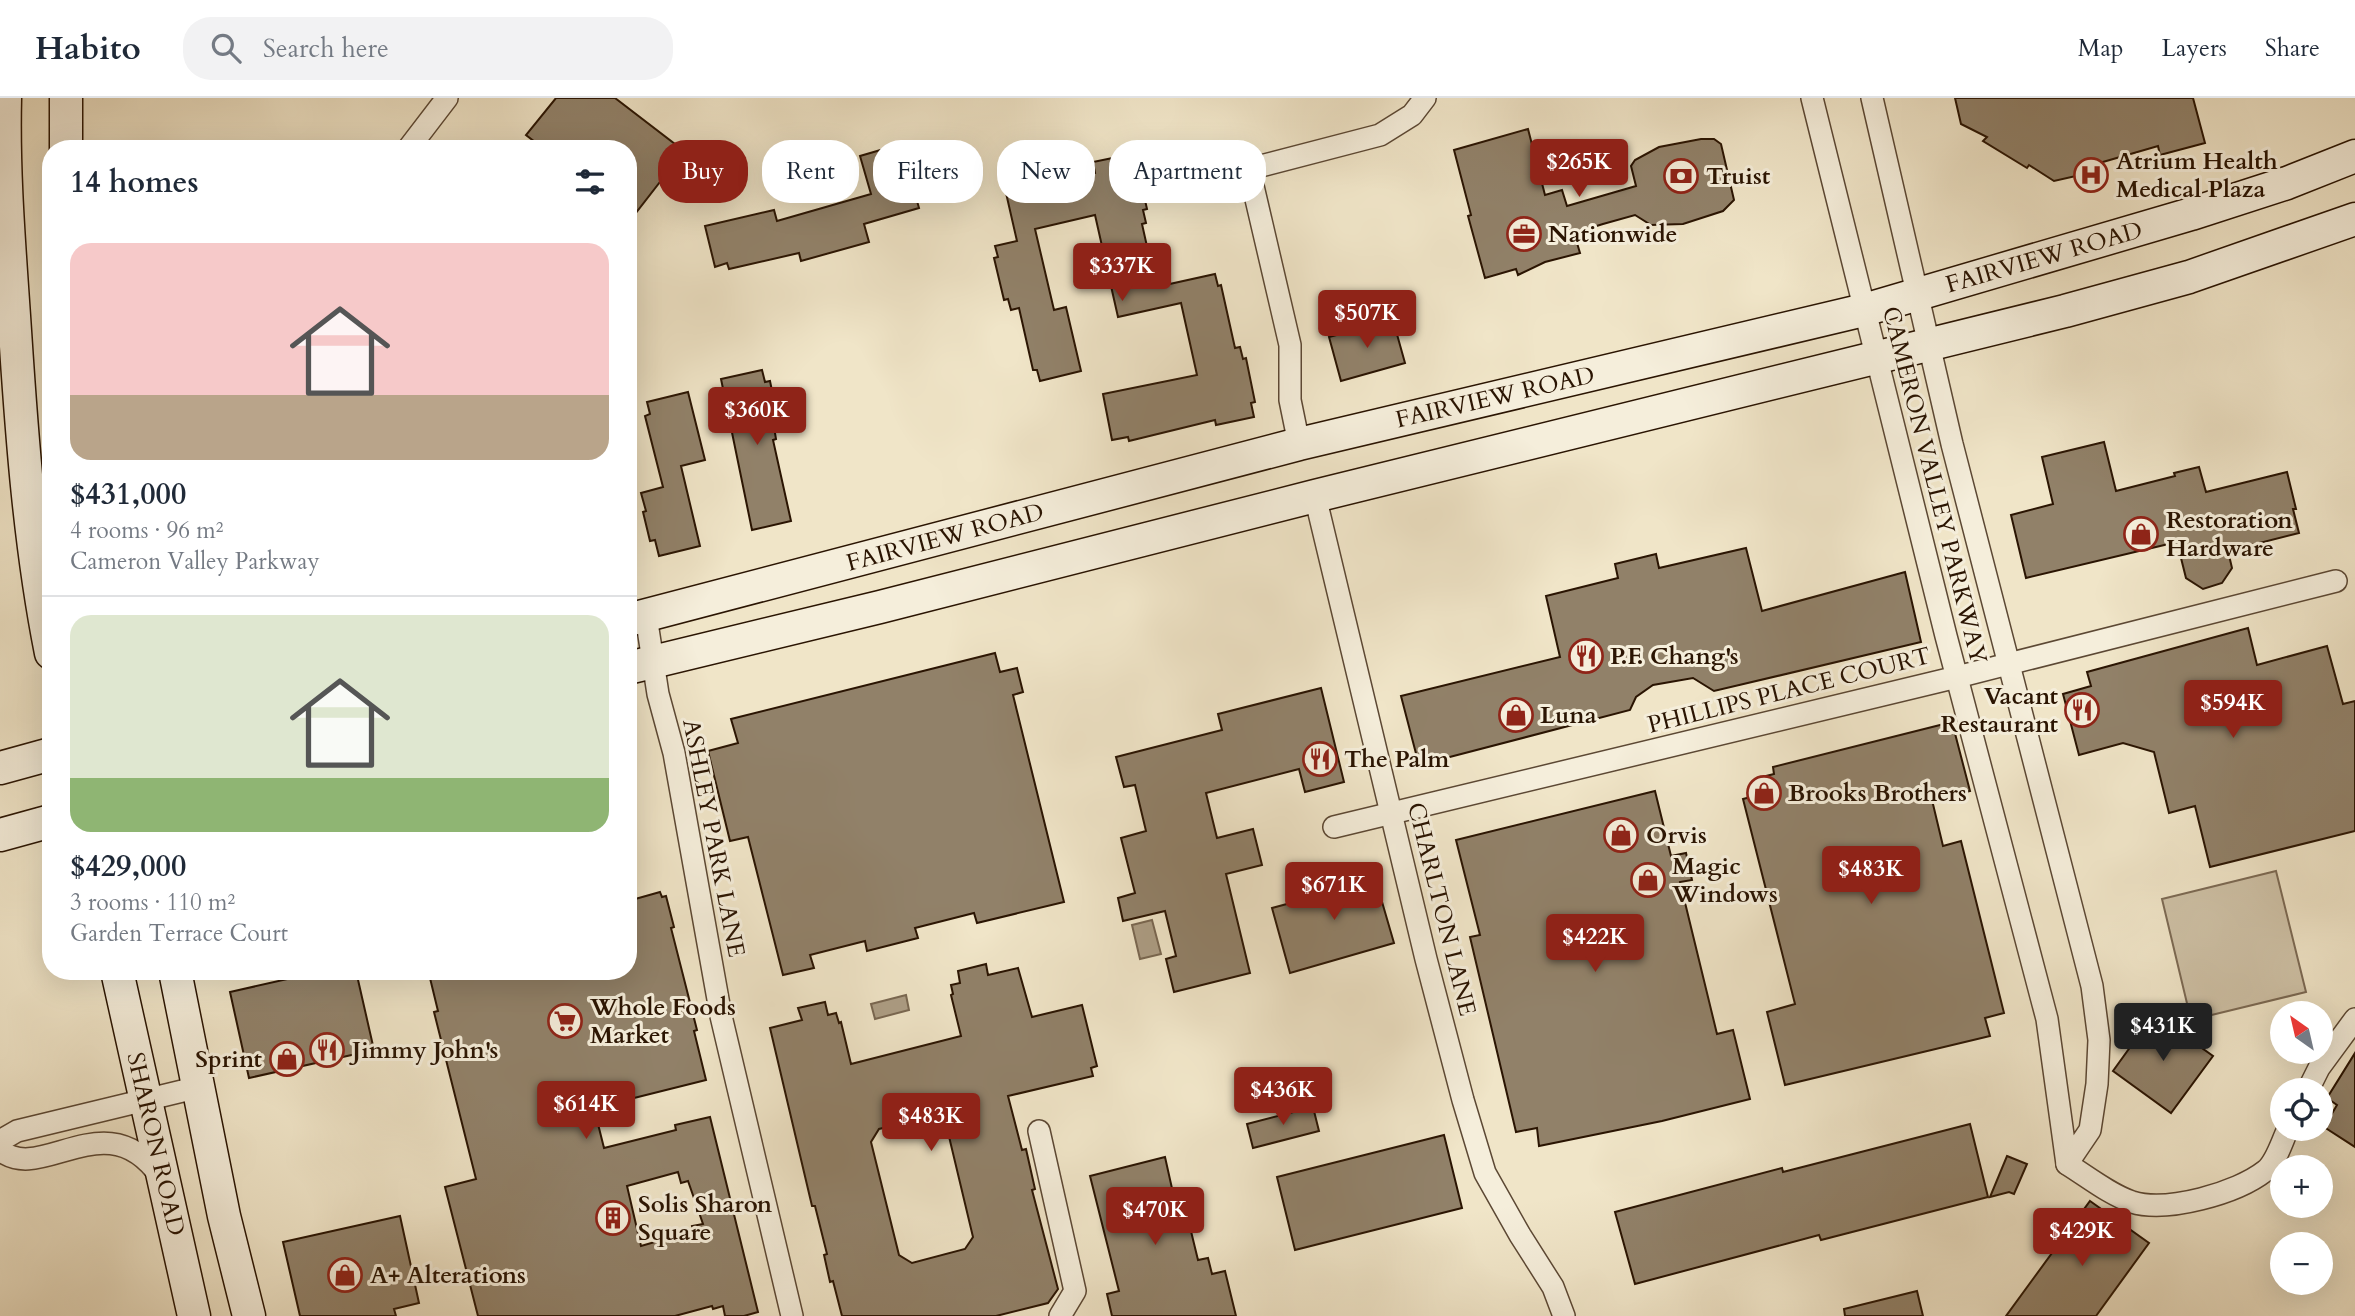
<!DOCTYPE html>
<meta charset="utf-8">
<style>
:root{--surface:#fff;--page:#f2f2f3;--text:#1f2937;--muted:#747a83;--line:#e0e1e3;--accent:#8f2418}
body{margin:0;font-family:Cardo,serif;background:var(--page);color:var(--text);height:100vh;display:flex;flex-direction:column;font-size:26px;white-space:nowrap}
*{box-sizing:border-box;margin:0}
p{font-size:23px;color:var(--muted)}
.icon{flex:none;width:38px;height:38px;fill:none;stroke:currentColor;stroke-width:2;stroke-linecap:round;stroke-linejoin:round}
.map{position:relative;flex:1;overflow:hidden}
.drawer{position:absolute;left:42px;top:42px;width:595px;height:840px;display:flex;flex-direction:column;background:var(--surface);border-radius:28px;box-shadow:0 7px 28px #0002}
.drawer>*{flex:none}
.banner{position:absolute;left:658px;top:42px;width:665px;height:63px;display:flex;gap:14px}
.needle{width:46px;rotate:326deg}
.buttons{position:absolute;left:2270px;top:903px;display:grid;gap:14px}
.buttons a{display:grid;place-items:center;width:63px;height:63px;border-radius:50%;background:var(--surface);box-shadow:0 7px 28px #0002;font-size:35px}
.price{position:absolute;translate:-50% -60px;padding:0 16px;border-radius:7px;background:var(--accent);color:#fff;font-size:23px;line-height:46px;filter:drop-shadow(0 2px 4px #0008)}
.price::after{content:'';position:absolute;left:50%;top:42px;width:21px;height:16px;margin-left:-10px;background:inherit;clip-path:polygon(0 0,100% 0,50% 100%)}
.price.active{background:#222;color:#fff}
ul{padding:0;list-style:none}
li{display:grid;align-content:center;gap:14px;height:371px;padding:0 28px}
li+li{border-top:2px solid var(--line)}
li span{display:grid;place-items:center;height:217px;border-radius:21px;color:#555}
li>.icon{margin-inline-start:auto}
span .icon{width:126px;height:126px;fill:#fffc;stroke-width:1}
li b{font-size:30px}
h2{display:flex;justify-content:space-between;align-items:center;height:84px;padding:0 28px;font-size:30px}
.chip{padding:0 24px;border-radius:28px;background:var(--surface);box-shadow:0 7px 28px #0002;font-size:24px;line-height:63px}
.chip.active{background:var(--accent);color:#fff}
header{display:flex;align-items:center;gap:42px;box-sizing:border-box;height:98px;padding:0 35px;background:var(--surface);border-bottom:2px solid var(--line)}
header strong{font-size:33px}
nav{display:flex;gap:38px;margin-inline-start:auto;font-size:24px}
.search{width:490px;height:63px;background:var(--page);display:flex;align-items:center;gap:18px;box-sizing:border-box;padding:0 24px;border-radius:28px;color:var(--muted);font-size:26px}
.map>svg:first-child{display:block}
</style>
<header>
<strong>Habito</strong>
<div class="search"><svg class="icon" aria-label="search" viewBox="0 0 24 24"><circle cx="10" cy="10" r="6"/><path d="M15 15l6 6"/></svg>Search here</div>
<nav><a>Map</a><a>Layers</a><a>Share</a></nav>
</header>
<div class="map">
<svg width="2355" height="1218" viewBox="0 0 2355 1218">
<rect width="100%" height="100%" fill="#f0e5c8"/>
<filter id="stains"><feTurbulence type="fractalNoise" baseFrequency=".00286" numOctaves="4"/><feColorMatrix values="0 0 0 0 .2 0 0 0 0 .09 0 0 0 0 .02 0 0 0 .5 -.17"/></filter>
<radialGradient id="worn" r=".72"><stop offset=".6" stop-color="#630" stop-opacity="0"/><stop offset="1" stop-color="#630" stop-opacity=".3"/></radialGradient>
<!-- green -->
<path fill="#cec1a6" stroke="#7c6a54" stroke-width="2" d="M2276 773 2306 894 2191 922 2162 801Z"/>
<!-- water -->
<g fill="#ad9e85" stroke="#796751" stroke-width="2">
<path d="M1152 822 1161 856 1140 861 1132 827Z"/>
<path d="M906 897 909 912 875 921 871 906Z"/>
</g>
<!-- building -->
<g fill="#918169" stroke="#2a1402" stroke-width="2" fill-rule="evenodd">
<path d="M556 0H615L684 53 628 125V51H544L526 37Z"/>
<path d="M1955 0H2193L2205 45 2160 57 2158 48 2096 66 2098 73 2054 83 2029 67 2027 70 1983 43 1987 39 1961 26Z"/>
<path d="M1528 31 1545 97 1562 92 1567 108 1636 88 1631 68 1635 62 1659 49 1701 41H1714L1721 46 1734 102 1723 113 1683 126 1651 127 1635 117 1603 126 1574 135 1580 155 1545 164 1518 177 1516 171 1485 180 1468 118 1471 117 1454 52Z"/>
<path d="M901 46 919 110 864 126 869 144 801 163 799 155 729 171 727 165 715 169 705 128 774 112 777 123 871 96 860 58Z"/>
<path d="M1132 56 1134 68 1137 67 1147 111 1143 112 1146 125 1142 126 1156 189 1215 176 1218 188 1221 187 1235 250 1240 249 1243 261 1246 260 1255 304 1251 305 1254 319 1216 327 1215 322 1129 343 1128 339 1112 342 1103 296 1197 277 1181 205 1118 219 1095 117 1035 131 1054 212 1066 209 1081 273 1040 283 1037 272H1033L1019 210 1011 212 1008 201 1004 202 994 160 998 159 995 148 1017 143 1006 95 1017 92 1016 88 1058 78 1059 82 1095 75 1093 64Z"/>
<path d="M1393 222 1405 265 1341 283 1329 239Z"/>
<path d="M762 272 765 284 770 283 779 328 774 329 776 341 773 342 791 423 752 432 721 281Z"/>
<path d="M688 294 705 362 681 368 700 448 659 458 655 442 650 443 643 414 646 413 641 395 663 389 645 318 650 316 647 304Z"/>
<path d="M2104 344 2116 393 2175 378 2174 375 2199 369 2206 394 2287 374 2296 411H2293L2299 435 2228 453 2232 470 2222 485 2203 491 2186 480 2177 444 2026 480 2011 417 2053 406 2042 359Z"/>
<path d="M1746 450 1762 513 1905 474 1921 544 1714 593 1693 580 1653 587 1636 599 1630 612 1419 667 1401 598 1560 559 1546 498 1618 480 1615 466 1656 456 1659 470Z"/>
<path d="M2248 530 2257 567 2327 548 2343 606 2355 603V733L2210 769 2195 708 2169 715 2154 654 2123 645 2079 657 2063 596 2091 588 2087 574Z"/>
<path d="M995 555 1000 574 1017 570 1023 594 1013 597 1064 804 977 825 974 815 915 830 918 840 867 853 865 843 810 857 814 870 783 877 748 739 730 743 708 653 738 645 731 621Z"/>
<path d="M1321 590 1344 684 1305 694 1299 671 1206 695 1217 740 1253 731 1262 767 1226 776 1250 875 1174 894 1166 861 1176 858 1165 813 1123 823 1118 800 1135 795 1121 740 1146 733 1135 687 1124 689 1116 659 1222 632 1218 616Z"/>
<path d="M1952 624 1970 693 1932 702 1943 748 1961 743 2004 915 1985 920 1990 938 1785 987 1767 914 1795 906 1743 701 1762 696 1758 680 1774 676 1773 669Z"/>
<path d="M1655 693 1671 758 1686 755 1692 782 1680 784 1717 936 1733 932 1750 1001 1662 1023 1539 1048 1537 1030 1516 1034 1470 839 1480 837 1456 742Z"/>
<path d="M1371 766 1394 845 1290 875 1272 810 1339 792 1334 777Z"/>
<path d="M660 794 662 799 666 798 674 829 671 830 697 932 694 933 706 982 594 1010 604 1050 676 1032 675 1027 710 1019 758 1214 744 1218H725L723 1208 713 1211 712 1208 675 1218H478L445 1089 476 1081 434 914 438 913 429 876 440 873H628V803ZM678 1074 681 1085 688 1083 703 1126 692 1128 693 1133 641 1148 627 1088Z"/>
<path d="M986 866 988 877 1018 870 1032 919 1082 907 1097 968 1091 970 1093 978 1008 998 1022 1052 1026 1051 1035 1091 1032 1092 1058 1191 1048 1205 996 1218H842L833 1183 830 1184 824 1157 827 1156 815 1108H812L770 930 802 922 798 910 825 904 828 917 836 915 839 925 841 924 851 966 961 938 951 897 953 896 951 887 960 885 958 873ZM930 1019 946 1026 973 1139 965 1151 912 1165 899 1157 871 1044 879 1031Z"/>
<path d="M323 873H356L374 952 249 980 230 894Z"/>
<path d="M2154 916 2213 958 2171 1015 2113 973Z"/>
<path d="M2355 955V1049L2324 1029 2337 1007 2327 1000Z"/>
<path d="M1313 1009 1319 1033 1253 1050 1247 1026Z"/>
<path d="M1970 1026 1988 1099 1821 1142 1819 1137 1635 1186 1615 1114 1782 1070 1783 1074Z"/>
<path d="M1444 1037 1462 1110 1295 1152 1277 1079Z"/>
<path d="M2007 1058 2027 1066 2014 1096 2009 1094 1990 1099Z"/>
<path d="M1165 1059 1173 1095 1181 1092 1198 1162 1208 1160 1212 1176 1225 1173 1236 1218H1112L1107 1196 1119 1193 1090 1078Z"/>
<path d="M2090 1103 2149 1145 2096 1218H2006Z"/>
<path d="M400 1118 419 1205 394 1211 396 1218H300L283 1144Z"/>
<path d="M1917 1193 1923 1218H1845L1844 1211Z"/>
</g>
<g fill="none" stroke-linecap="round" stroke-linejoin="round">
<!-- minor casing -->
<g stroke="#5c4834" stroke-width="24">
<g id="minor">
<path d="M1812 0 1946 538 2047 921 2067 1066 2090 1032 2097 986 2099 942 2092 888 1952 346 1872 0"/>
<path d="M408 51 447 0"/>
<path d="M1299 346 1290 302V247L1249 71 1380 37 1412 17 1425 0"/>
<path d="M1315 398 1426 861 1463 1002 1485 1075 1520 1137 1553 1189 1564 1218"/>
<path d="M646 518 658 596 674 655 721 918 792 1218"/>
<path d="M1334 729 1957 579 2336 483"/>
<path d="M2308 992 2319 970 2355 921"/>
<path d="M1039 1033 1075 1193 1060 1218"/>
<path d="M0 1043 17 1033 199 989"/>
<path d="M0 1052C41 1087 106 1002 160 1078"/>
<path d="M2067 1066C2088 1079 2109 1096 2132 1104 2167 1115 2237 1095 2265 1073 2276 1065 2282 1043 2288 1031"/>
</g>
</g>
<!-- secondary casing -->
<g stroke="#2a1402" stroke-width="35">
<g id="secondary">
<path d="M5 0C3 78 10 156 15 233 22 341 30 449 51 555"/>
<path d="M66 51V0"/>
<path d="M628 522 1299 346 1864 212 2191 116 2287 85 2355 58"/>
<path d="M628 570 880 509 1315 398 2065 213 2189 179 2355 121"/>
<path d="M0 670 51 656"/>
<path d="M0 737 51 723"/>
<path d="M117 873 194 1218"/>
<path d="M175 873 224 1118 249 1218"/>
</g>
</g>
<!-- minor -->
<use href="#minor" stroke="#f5eedb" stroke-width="21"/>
<!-- secondary -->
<use href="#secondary" stroke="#f5eedb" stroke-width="32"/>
</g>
<!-- icons -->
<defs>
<g id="hospital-ring" transform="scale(1.75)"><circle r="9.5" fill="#f5eedb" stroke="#8f2418" stroke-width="1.5"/><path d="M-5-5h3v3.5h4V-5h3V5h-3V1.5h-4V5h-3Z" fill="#8f2418"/></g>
<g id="bank-ring" transform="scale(1.75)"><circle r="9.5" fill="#f5eedb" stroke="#8f2418" stroke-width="1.5"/><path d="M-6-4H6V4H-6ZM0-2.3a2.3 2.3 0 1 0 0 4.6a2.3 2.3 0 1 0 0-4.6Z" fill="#8f2418"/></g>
<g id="office-ring" transform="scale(1.75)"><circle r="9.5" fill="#f5eedb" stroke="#8f2418" stroke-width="1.5"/><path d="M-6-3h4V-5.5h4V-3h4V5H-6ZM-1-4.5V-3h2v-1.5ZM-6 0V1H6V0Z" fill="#8f2418"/></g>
<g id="shop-ring" transform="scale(1.75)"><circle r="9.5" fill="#f5eedb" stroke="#8f2418" stroke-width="1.5"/><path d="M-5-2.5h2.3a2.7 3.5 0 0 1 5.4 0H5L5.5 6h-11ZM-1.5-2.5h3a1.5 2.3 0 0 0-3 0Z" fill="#8f2418"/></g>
<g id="restaurant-ring" transform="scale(1.75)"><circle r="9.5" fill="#f5eedb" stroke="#8f2418" stroke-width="1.5"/><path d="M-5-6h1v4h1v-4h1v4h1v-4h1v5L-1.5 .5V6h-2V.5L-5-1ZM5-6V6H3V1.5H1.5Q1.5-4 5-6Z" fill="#8f2418"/></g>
<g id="supermarket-ring" transform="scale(1.75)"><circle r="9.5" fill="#f5eedb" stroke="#8f2418" stroke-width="1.5"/><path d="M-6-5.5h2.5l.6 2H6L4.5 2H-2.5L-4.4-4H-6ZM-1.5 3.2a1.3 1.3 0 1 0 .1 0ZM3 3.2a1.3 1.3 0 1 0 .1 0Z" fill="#8f2418"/></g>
<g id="building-ring" transform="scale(1.75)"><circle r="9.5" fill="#f5eedb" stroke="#8f2418" stroke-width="1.5"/><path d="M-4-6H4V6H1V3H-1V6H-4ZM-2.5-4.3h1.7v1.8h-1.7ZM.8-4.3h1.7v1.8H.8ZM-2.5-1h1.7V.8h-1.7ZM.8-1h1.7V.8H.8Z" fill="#8f2418"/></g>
</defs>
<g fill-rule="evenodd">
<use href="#hospital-ring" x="2091" y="77"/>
<use href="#bank-ring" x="1681" y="78"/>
<use href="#office-ring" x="1524" y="136"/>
<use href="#shop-ring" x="2141" y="436"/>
<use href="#restaurant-ring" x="1586" y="558"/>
<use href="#restaurant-ring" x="2082" y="612"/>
<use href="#shop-ring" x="1516" y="617"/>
<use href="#restaurant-ring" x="1320" y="661"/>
<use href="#shop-ring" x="1764" y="695"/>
<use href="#shop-ring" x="1621" y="737"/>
<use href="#shop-ring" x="1648" y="782"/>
<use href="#supermarket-ring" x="565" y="923"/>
<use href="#restaurant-ring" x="327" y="952"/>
<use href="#shop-ring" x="287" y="961"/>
<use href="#building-ring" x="613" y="1120"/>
<use href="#shop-ring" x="345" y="1177"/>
</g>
<g text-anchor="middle" stroke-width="6" stroke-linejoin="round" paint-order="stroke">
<!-- poi labels -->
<g font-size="24" font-weight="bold" fill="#2a1402" stroke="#f5eedb" text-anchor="start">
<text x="2116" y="71">Atrium Health<tspan x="2116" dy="28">Medical Plaza</tspan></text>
<text x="1706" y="86">Truist</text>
<text x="1548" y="144">Nationwide</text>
<text x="2166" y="430">Restoration<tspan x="2166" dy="28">Hardware</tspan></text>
<text x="1610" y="566">P.F. Chang's</text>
<text x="2058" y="606" text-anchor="end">Vacant<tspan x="2058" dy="28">Restaurant</tspan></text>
<text x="1540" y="625">Luna</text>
<text x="1344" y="669">The Palm</text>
<text x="1788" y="703">Brooks Brothers</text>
<text x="1646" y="745">Orvis</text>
<text x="1672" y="776">Magic<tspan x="1672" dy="28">Windows</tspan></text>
<text x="590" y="917">Whole Foods<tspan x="590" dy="28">Market</tspan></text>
<text x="352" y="960">Jimmy John's</text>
<text x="262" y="969" text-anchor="end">Sprint</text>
<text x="638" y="1114">Solis Sharon<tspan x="638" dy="28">Square</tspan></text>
<text x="370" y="1185">A+ Alterations</text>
</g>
<!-- street labels -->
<g font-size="24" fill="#2a1402" stroke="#f5eedb">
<text transform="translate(2044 159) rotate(-16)" y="8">FAIRVIEW ROAD</text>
<text transform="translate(1495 299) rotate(-13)" y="8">FAIRVIEW ROAD</text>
<text transform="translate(1935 387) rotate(76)" y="8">CAMERON VALLEY PARKWAY</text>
<text transform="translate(945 439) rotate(-15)" y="8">FAIRVIEW ROAD</text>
<text transform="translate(1789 592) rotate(-14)" y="8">PHILLIPS PLACE COURT</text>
<text transform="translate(714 740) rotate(79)" y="8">ASHLEY PARK LANE</text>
<text transform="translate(1442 811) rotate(76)" y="8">CHARLTON LANE</text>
<text transform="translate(156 1046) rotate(77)" y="8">SHARON ROAD</text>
</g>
</g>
<rect width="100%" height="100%" filter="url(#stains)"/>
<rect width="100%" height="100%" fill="url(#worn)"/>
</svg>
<div class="buttons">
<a><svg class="needle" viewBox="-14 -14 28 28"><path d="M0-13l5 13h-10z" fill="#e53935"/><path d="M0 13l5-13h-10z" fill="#747a83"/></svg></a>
<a><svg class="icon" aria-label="locate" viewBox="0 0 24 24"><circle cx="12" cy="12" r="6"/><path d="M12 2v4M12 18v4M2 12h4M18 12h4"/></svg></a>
<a>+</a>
<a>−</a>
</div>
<b class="price" style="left:1579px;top:101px">$265K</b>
<b class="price" style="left:1122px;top:205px">$337K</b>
<b class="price" style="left:1367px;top:252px">$507K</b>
<b class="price" style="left:757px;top:349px">$360K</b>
<b class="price" style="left:2233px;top:642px">$594K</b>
<b class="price" style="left:1871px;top:808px">$483K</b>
<b class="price" style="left:1334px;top:824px">$671K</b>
<b class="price" style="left:1595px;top:876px">$422K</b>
<b class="price active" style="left:2163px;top:965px">$431K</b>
<b class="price" style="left:1283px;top:1029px">$436K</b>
<b class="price" style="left:586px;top:1043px">$614K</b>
<b class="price" style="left:931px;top:1055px">$483K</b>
<b class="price" style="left:1155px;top:1149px">$470K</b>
<b class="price" style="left:2082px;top:1170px">$429K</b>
<div class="banner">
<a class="chip active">Buy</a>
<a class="chip">Rent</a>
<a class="chip">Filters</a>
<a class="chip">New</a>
<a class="chip">Apartment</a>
</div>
<section class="drawer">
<h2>14 homes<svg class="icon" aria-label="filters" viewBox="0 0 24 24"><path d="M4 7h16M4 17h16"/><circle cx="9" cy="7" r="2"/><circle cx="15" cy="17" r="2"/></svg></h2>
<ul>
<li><span style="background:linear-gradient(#f6c9c9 70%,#b9a48a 0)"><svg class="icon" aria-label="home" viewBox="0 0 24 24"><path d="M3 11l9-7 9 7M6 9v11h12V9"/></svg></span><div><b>$431,000</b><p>4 rooms · 96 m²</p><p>Cameron Valley Parkway</p></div></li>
<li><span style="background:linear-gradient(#dfe7d0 75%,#8fb573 0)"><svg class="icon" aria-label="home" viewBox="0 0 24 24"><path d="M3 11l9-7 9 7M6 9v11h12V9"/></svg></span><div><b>$429,000</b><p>3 rooms · 110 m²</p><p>Garden Terrace Court</p></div></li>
</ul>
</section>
</div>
